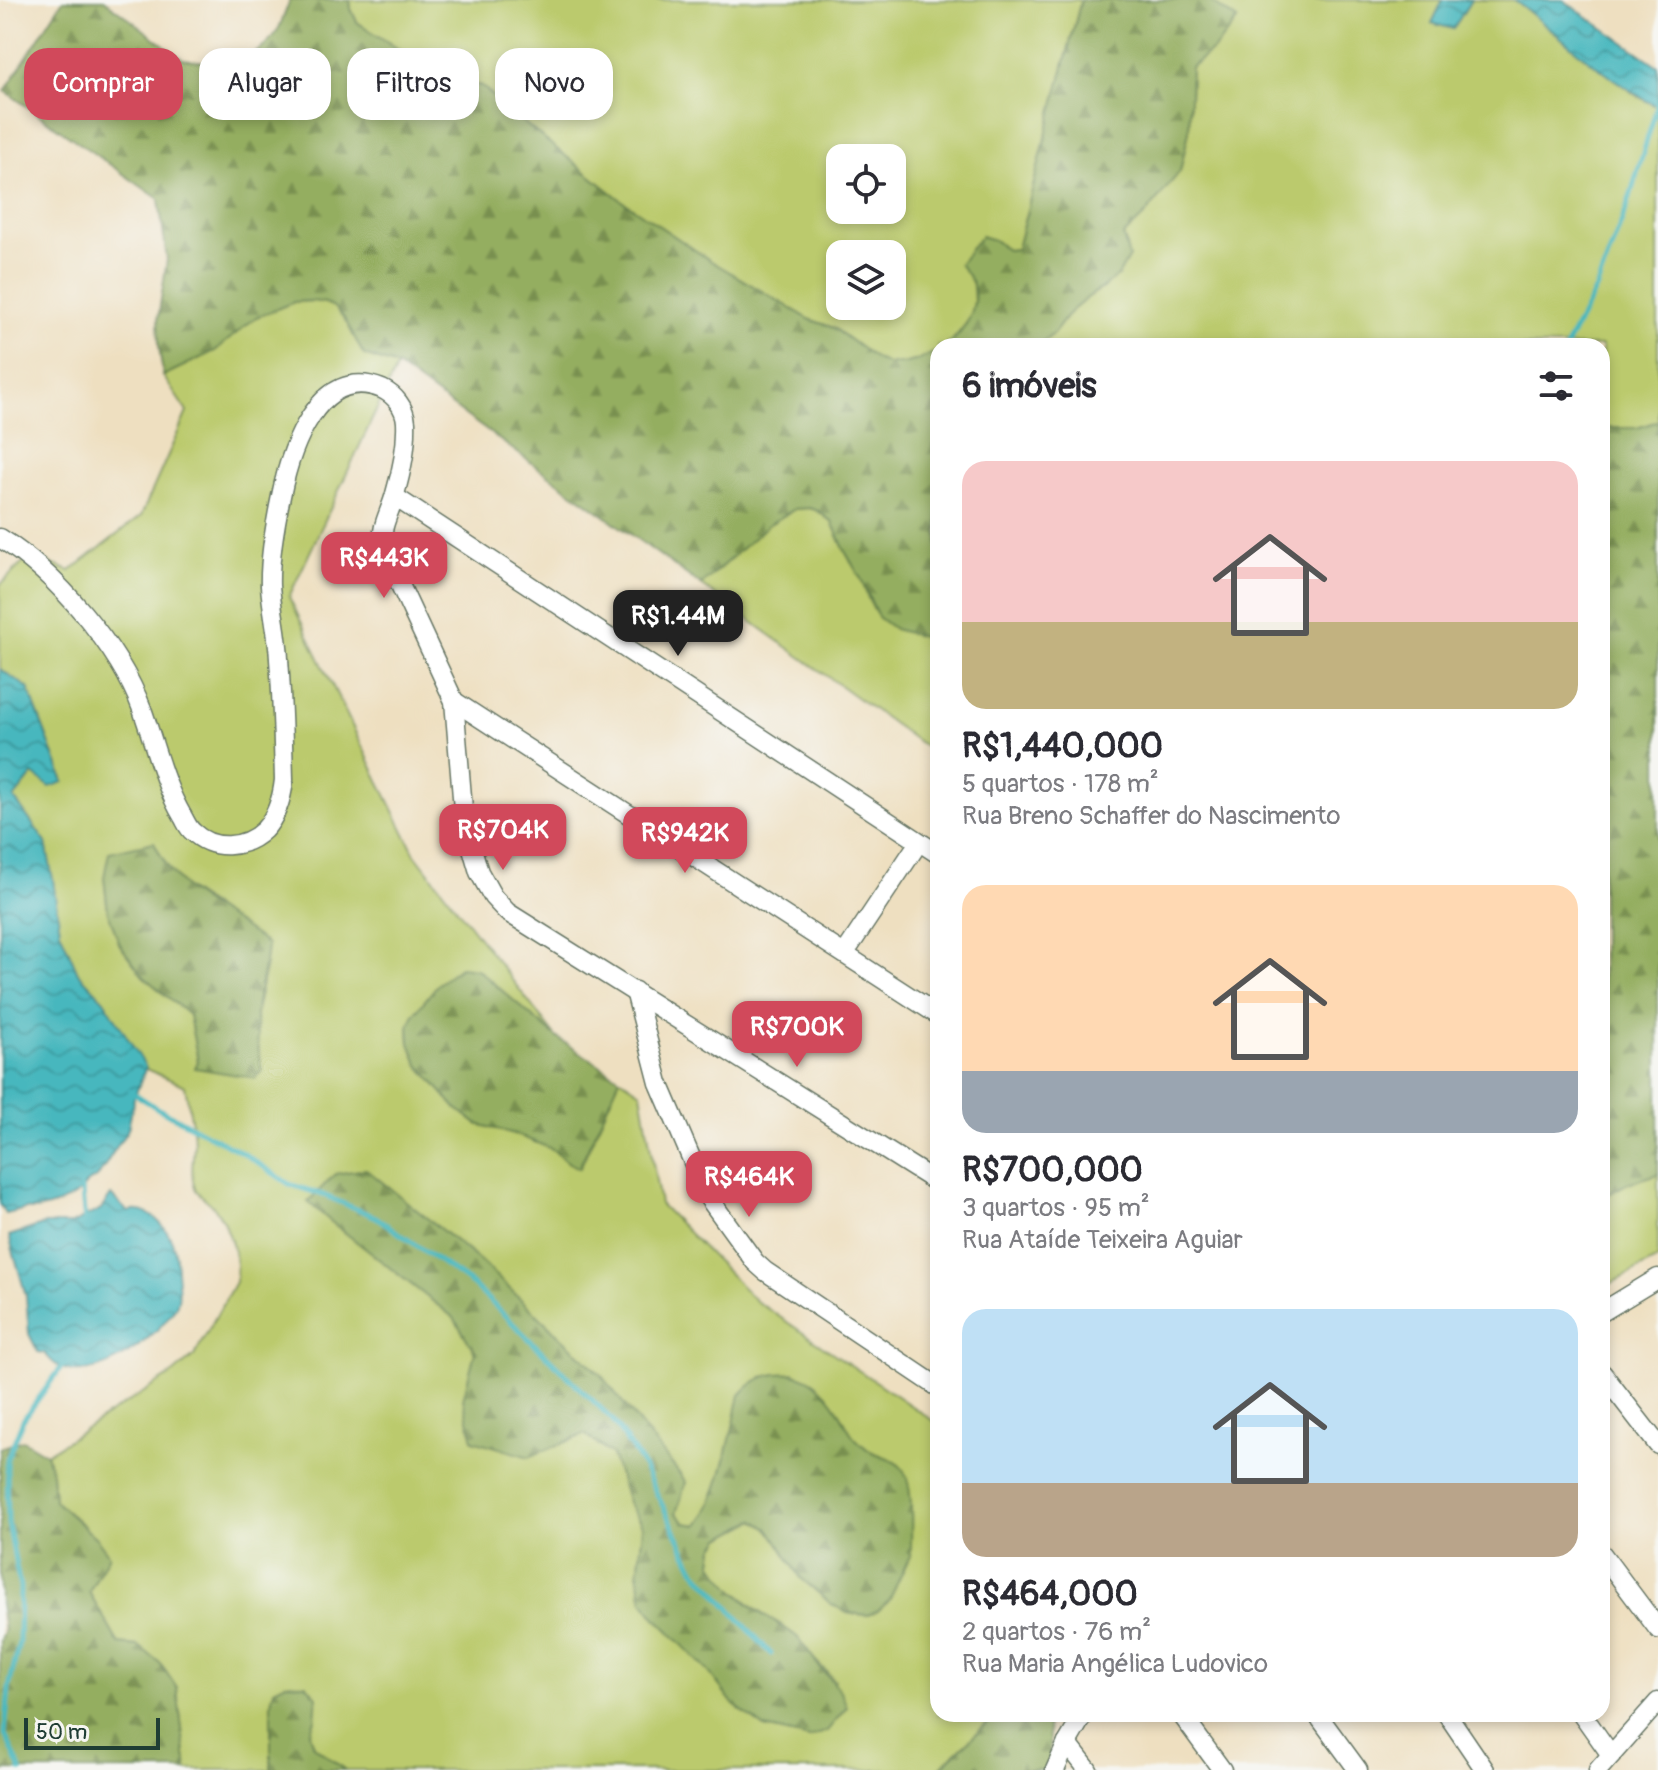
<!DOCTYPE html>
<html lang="pt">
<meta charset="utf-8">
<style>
:root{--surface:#fff;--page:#f2f2f3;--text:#2b2b33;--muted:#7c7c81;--accent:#d1495b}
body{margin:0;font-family:Pangolin,sans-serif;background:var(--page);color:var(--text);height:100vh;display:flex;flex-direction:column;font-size:30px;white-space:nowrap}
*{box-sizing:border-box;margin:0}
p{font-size:26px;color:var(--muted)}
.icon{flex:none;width:44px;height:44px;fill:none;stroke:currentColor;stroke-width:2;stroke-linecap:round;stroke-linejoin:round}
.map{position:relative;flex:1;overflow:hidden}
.panel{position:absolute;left:930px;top:338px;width:680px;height:1384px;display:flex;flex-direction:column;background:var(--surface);border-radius:24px;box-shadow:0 4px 12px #0003}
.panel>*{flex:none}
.guide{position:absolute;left:24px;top:48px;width:760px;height:72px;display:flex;gap:16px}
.fabs{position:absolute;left:826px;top:144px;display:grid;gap:16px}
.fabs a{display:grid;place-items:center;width:80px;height:80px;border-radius:16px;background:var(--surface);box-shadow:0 4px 12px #0003;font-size:40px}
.scale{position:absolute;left:24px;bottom:20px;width:136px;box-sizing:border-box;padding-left:8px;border:4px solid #1f3d34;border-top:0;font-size:22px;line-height:28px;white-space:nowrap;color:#1f3d34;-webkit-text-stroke:6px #f6f6f2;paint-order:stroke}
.price{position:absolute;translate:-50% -68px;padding:0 18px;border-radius:16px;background:var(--accent);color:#fff;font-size:26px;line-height:52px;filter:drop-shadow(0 2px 4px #0008)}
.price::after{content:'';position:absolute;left:50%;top:48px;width:24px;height:18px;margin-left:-12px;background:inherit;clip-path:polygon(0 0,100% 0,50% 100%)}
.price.on{background:#222;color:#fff}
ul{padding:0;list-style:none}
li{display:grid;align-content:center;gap:16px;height:424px;padding:0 32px}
li span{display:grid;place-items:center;height:248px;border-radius:24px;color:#555}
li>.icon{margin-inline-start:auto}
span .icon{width:144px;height:144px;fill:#fffc;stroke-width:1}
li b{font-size:34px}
h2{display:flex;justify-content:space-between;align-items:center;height:96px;padding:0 32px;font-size:34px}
.chip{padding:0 28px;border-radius:24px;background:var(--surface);box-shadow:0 4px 12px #0003;font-size:28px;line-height:72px}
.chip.on{background:var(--accent);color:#fff}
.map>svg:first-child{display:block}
</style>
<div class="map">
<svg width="1658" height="1770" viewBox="0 0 1658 1770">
<defs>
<pattern id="forest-firs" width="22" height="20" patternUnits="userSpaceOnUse" patternTransform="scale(2)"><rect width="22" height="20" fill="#94ae60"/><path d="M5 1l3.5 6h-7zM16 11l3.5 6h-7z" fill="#788f50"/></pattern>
<pattern id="water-waves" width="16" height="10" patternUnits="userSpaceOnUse" patternTransform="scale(2)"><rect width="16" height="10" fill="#47b7be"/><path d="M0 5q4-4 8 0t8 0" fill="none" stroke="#3b969b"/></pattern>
</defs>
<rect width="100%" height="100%" fill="#f6f6f2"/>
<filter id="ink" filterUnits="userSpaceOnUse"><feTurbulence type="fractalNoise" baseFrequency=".0125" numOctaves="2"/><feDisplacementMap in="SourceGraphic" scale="16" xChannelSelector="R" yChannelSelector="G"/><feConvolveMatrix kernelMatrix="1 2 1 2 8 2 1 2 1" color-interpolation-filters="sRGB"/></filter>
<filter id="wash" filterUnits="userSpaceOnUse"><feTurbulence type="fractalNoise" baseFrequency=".006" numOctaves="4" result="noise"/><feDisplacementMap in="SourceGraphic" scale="32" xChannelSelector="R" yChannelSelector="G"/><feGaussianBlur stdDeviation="1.8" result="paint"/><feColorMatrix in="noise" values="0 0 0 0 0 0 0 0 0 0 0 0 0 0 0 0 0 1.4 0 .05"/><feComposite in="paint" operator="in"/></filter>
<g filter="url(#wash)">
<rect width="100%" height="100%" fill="#eedfc0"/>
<!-- grass -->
<g fill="#bbca6d" stroke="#6d8450" stroke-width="2" fill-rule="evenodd">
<path d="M350 0H1081L1017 249 1007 250 994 240 981 237 970 248 974 302 971 317 951 342 945 346H938V351L919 360 902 364H888L876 360 834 328 809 319 711 261 621 200 504 107 482 86 443 79 432 74 412 58 357 22 351 9ZM840 158H892V210H840ZM840 254H892V306H840Z"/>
<path d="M1209 0H1443L1432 23 1453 29 1471 0H1514L1618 82 1637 96 1658 107V421L1637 428H1602V346H1038L1054 333 1070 312 1087 298 1104 287 1127 245 1123 236 1146 214 1180 171 1189 131 1191 67 1215 48 1237 21Z"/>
<path d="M312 301C319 302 325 302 331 305 347 315 355 340 364 355L397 366 289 597 415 854 556 1037 477 969 409 1026 410 1043 418 1064 455 1107 477 1124 515 1134 552 1149 569 1163 580 1168 620 1078 641 1092 660 1204 756 1301 938 1424V1714H997L938 1770H345L314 1746 310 1734 315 1719 271 1770H187L177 1688 119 1645 89 1592 95 1579 84 1526 54 1500 52 1473 46 1454 174 1373 194 1356 235 1282C240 1260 228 1224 214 1207 209 1201 200 1196 196 1190 189 1175 194 1156 194 1141 193 1123 188 1104 185 1086L146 1069 104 1000 78 973 60 931 53 880 46 843 14 798 33 774 64 781 28 688 0 669V585L30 556 70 571 141 516 187 412 163 376 215 351 256 317 294 302ZM163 861 185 888 212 906 266 964 256 1012 257 1040 198 1061 189 1015 143 976 120 945 108 912 104 877ZM366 1170 479 1260 600 1374 686 1482 676 1513 685 1523 697 1525 704 1519 762 1377 794 1373 825 1393 839 1411 853 1437 868 1450 891 1459 879 1610 868 1615 847 1613 801 1578 770 1530 754 1520 721 1538 714 1548 712 1562 727 1584 761 1613 782 1625 835 1681 810 1738 765 1728 734 1705 638 1576 643 1527 628 1502 612 1455 586 1434 529 1456 464 1399 475 1352Z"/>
<path d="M810 508 818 511 832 522 846 553 861 579 869 601 878 617 935 636 938 635V756L701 585 768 525 795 509Z"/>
<path d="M1658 1174V1259L1602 1288V1198L1628 1183Z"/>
</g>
<!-- forest -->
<g fill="url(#forest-firs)" stroke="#5a764a" stroke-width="2">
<path d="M63 0H104L183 59 229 65 240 63 251 56 266 45 279 28 290 0H350L351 9 357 22 412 58 432 74 443 79 482 86 504 107 621 200 711 261 809 319 834 328 876 359 888 364H902L919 360 938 351V635L923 637 894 629 878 617 861 579 846 553 832 522 818 511 810 508 795 509 768 525 701 585 397 366 364 355 344 318 334 307 325 303 312 301 294 302 256 317 215 351 163 376 159 347 158 319 167 260 159 199 5 91Z"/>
<path d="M1081 0H1209L1237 20 1215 48 1191 67 1189 131 1180 171 1146 214 1123 236 1129 257 1118 276 1087 298 1070 312 1054 333 1038 346H945C964 334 979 308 973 285 971 278 964 270 959 264L981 236 994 240 1007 250 1017 249Z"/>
<path d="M1658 421V1174L1628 1183 1602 1198V428H1637Z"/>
<path d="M154 842C162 859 172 875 186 888 210 910 243 923 267 945 266 969 257 991 256 1014 255 1033 259 1052 262 1071L255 1078 195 1068 198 1061 189 1015 143 976 120 945 108 912 104 877 109 852Z"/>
<path d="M460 967 477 969 556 1037 620 1078 579 1168 569 1163 552 1149 515 1134 477 1124 455 1107 418 1064 410 1043 409 1026 414 1014 438 984Z"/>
<path d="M366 1169 479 1260 600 1374 686 1482 676 1513 685 1523 697 1525C718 1507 733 1425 740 1395 750 1383 761 1376 776 1374 807 1370 825 1388 840 1413 845 1422 849 1432 856 1439 862 1445 868 1451 875 1454 884 1458 896 1460 902 1468 914 1484 911 1527 911 1547L910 1556 889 1601 879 1610 868 1615 847 1613 830 1603 801 1578 770 1530 755 1520 721 1538 714 1548 712 1562C725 1582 740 1598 759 1612 771 1621 784 1626 796 1636 805 1644 811 1656 819 1666 832 1681 840 1687 847 1707L827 1731 810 1738 765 1728 734 1705 708 1671 656 1618 643 1601 638 1576 643 1527 628 1502 612 1455 585 1434 529 1457 473 1440 463 1399 475 1352 454 1318 330 1221 308 1202 335 1174Z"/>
<path d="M23 1440 46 1454 52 1473 54 1500 97 1539 109 1555 89 1592 119 1644 139 1646 160 1663 177 1688 187 1770H0V1640L4 1629 0 1602V1448Z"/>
<path d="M286 1683 306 1684 317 1696 315 1719 310 1734 314 1746 345 1770H271V1702L274 1689Z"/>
<path d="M997 1714H1043L1048 1725 1051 1766 1049 1770H938Z"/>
</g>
<!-- water -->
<g fill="url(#water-waves)" stroke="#337a79" stroke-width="2">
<path d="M1443 0H1471L1453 29 1432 23Z"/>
<path d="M1514 0H1563L1658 66V107C1606 79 1561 36 1514 0Z"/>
<path d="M0 669 28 688 64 782 50 787 33 774 14 798 46 843 53 880 60 931 78 973 104 1000 146 1067 134 1098 128 1129 97 1178C83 1182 86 1187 77 1194 67 1202 37 1213 26 1209L6 1214 0 1204Z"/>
<path d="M111 1195 128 1212C141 1208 152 1214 161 1224 173 1238 176 1250 177 1269 177 1278 180 1291 178 1300 177 1307 170 1315 165 1321 142 1349 75 1398 45 1353L38 1352 29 1334 26 1296 9 1236 45 1224H72L101 1209Z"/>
</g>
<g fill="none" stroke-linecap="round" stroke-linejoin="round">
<!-- stream -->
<g stroke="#47b7be" stroke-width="5">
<path d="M1566 346 1596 289 1627 207 1658 103"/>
<path d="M130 1091 157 1108 243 1153 289 1184 323 1195 376 1217 473 1285 612 1419 642 1464 694 1569 771 1654"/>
<path d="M79 1185 82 1192 85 1223"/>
<path d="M21 1770 5 1734 9 1688 19 1642 20 1587 8 1523 7 1459 23 1420 63 1365"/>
</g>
</g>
</g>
<g filter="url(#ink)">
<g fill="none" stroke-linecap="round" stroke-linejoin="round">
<!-- minor casing -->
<g stroke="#677665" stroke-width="21">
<g id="minor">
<path d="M395 497 938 854"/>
<path d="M0 538C56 573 119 647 142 709 155 745 163 783 183 817 186 822 188 828 193 832 213 851 244 849 264 830 277 816 282 798 284 780 283 739 282 699 279 659 278 634 272 611 270 586 269 557 275 525 281 496 290 450 319 363 382 389 395 395 405 408 406 422 407 446 402 470 395 494 390 513 381 524 382 546L454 701 464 821 479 872 493 897 507 912 938 1183"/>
<path d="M454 701 938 1015"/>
<path d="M845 953 919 842"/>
<path d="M635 991 659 1083 708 1197 755 1262 765 1271 938 1387"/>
<path d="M1602 1312 1658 1278"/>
<path d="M1602 1373 1658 1445"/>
<path d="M1602 1554 1658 1629"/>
<path d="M1181 1714 1222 1770"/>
<path d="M1317 1714 1358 1770"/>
<path d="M1447 1714 1485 1770"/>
<path d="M1582 1714 1611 1755"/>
<path d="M1067 1743 1088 1770"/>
<path d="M1055 1770 1067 1743 1084 1714"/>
<path d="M1598 1770 1658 1702"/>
</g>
</g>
<!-- minor -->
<use href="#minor" stroke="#fff" stroke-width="18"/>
</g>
</g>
</svg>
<div class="fabs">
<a><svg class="icon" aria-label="locate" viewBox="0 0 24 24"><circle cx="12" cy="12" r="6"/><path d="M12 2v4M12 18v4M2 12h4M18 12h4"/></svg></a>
<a><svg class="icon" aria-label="layers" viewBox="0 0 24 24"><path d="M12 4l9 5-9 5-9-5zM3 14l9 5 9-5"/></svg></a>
</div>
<div class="scale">50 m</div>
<b class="price" style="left:384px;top:600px">R$443K</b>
<b class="price on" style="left:678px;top:658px">R$1.44M</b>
<b class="price" style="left:503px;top:872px">R$704K</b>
<b class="price" style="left:685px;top:875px">R$942K</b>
<b class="price" style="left:797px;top:1069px">R$700K</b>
<b class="price" style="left:749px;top:1219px">R$464K</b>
<div class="guide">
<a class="chip on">Comprar</a>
<a class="chip">Alugar</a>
<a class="chip">Filtros</a>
<a class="chip">Novo</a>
</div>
<section class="panel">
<h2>6 imóveis<svg class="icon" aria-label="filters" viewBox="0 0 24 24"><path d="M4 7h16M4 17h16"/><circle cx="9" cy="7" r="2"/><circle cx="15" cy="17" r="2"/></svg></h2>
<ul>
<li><span style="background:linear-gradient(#f6c9c9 65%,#c2b280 0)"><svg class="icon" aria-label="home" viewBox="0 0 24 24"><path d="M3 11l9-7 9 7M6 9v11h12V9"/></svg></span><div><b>R$1,440,000</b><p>5 quartos · 178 m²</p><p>Rua Breno Schaffer do Nascimento</p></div></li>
<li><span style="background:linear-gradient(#ffd9b3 75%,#9aa5b1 0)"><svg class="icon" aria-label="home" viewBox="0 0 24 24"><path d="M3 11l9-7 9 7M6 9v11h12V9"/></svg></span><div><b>R$700,000</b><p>3 quartos · 95 m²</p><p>Rua Ataíde Teixeira Aguiar</p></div></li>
<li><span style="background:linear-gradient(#bfe0f5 70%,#b9a48a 0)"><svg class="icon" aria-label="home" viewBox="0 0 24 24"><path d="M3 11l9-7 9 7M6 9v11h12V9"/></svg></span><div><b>R$464,000</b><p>2 quartos · 76 m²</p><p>Rua Maria Angélica Ludovico</p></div></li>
</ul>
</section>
</div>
